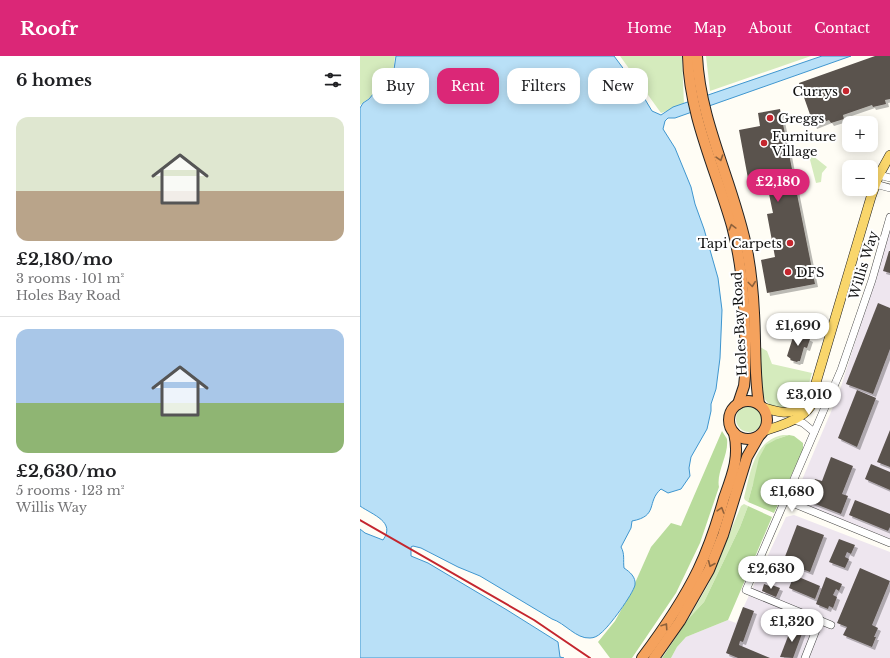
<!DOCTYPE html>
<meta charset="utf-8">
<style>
:root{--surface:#fff;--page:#f2f2f2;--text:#202124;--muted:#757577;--line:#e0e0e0;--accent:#db2777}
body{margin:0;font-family:"Libre Baskerville",serif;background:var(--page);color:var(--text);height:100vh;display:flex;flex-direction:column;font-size:15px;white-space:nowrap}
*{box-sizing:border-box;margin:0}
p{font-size:13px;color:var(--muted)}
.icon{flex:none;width:22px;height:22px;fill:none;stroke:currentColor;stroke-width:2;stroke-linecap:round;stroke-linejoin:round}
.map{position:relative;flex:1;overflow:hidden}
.sheet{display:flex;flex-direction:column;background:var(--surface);width:360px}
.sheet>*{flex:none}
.guide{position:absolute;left:12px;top:12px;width:380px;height:36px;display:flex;gap:8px}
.buttons{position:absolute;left:482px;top:60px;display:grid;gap:8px}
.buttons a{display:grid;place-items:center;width:36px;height:36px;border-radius:8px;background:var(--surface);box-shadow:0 2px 10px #0003;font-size:20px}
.price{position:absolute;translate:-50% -34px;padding:0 9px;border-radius:14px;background:#fff;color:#222;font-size:13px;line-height:26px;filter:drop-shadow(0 1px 2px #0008)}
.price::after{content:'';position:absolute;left:50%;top:24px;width:12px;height:9px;margin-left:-6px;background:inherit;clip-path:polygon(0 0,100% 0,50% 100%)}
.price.active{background:var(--accent);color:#fff}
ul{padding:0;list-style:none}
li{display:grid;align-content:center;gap:8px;height:212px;padding:0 16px}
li+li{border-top:1px solid var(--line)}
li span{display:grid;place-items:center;height:124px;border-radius:12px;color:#555}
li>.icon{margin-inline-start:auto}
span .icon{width:72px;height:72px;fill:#fffc;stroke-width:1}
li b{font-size:17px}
h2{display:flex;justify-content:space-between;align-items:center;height:48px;padding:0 16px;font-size:17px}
.tag{padding:0 14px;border-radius:12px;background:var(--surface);box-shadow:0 2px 10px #0003;font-size:14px;line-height:36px}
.tag.active{background:var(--accent);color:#fff}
header{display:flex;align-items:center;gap:24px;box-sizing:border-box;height:56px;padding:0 20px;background:var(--accent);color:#fff}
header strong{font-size:19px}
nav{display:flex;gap:22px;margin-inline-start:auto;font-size:14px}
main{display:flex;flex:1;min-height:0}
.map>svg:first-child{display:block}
</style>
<header>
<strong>Roofr</strong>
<nav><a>Home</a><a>Map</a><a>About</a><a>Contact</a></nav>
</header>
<main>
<section class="sheet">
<h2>6 homes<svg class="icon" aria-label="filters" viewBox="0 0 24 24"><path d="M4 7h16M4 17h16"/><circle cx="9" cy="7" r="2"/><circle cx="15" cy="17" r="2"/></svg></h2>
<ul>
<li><span style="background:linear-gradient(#dfe7d0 60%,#b9a48a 0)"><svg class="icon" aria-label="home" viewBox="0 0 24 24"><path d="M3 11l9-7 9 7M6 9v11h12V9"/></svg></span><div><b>£2,180/mo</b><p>3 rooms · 101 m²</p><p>Holes Bay Road</p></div></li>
<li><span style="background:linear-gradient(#a9c7e8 60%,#8fb573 0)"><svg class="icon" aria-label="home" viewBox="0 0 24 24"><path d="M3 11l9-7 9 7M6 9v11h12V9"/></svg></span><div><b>£2,630/mo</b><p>5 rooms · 123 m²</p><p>Willis Way</p></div></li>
</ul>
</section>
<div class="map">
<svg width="530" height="602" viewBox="0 0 530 602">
<defs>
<filter id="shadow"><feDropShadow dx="3" dy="3" stdDeviation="0" flood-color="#0004"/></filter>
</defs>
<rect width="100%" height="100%" fill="#fffdf5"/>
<!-- industrial -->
<g fill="#eee6ef">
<path d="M530 175V483L438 446 436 438 479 337Z"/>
<path d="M434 459 530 496V602H311L317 591 326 581 368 564 376 567 426 461Z"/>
</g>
<!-- green -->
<g fill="#d5ebbd">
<path d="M0 0H35L32 25 0 49Z"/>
<path d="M260 0H322L324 49 301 57Z"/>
<path d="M346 0H451L350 35Z"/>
<path d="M448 96 467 111 462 117 461 126 456 127Z"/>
<path d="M398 290 407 295 412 308 452 317 446 338 439 348 425 354C412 350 407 350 402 337Z"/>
<circle cx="389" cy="363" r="13"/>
<path d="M423 379H429L417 383 393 428 388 446 385 444 384 442C390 418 394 384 423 379Z"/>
<path d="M384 448 388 450 380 471 344 546 329 562 349 527 381 450Z"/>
</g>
<!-- forest -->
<g fill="#b9dc9c">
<path d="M362 375C363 377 366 381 367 383 369 399 356 416 359 431L340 487 316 537 272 602H250L238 586 255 565 271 536 291 491 311 467 321 470Z"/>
<path d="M429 379 434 380 443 387V394L414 457 388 446 393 428 399 402 406 389 417 383Z"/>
<path d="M388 450 412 461 368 564 326 581 317 591 311 602H302L329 562 344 546 380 471Z"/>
</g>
<!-- water -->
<path fill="#b9e0f7" stroke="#3f96cf" d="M36 0H254L280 35 292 55 301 59 313 51 462 0H491L315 62H308L305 65 303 73 315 92 331 131 335 148 344 173 358 222 362 254 360 302 356 333 351 348V355L347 373 331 401 329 412 330 420 321 433 308 437 301 433C286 446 299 460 272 465L271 472 261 491C265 498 263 504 264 512 270 516 276 521 275 529 273 538 249 571 241 577 238 580 234 582 230 582 216 583 205 567 192 563L120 520 98 511 61 492 53 490 51 491V500L68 507 147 554 198 586 200 601 204 602H0V473L5 477 23 484C36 466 13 459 0 450V52L3 47 9 43 19 31 33 20Z"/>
<!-- building -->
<g fill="#5a524d" filter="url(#shadow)">
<path d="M515 0H530V43L525 44 526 48 513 51 512 49 483 59 484 63 471 67 469 64 454 70 439 27Z"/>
<path d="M420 53 455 228 407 237 401 204 415 201 407 158 413 157 406 124 389 128 379 74 400 70 398 57Z"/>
<path d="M529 195H530V217L523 215Z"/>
<path d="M518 247 530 252V293L513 338 486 328Z"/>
<path d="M437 277 442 278 443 280 450 283 447 292 444 291 440 305H438L437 306 430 304 431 303 427 300 434 278Z"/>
<path d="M497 334 516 342 497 391 478 382Z"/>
<path d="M530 374V411L517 406Z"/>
<path d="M471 401 493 410 482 438 488 440 481 458 445 444 451 428H453L455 423 462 425Z"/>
<path d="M511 408 530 416V434L505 423Z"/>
<path d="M495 444 530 458V471L528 475 489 459Z"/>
<path d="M437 469 464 479 450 516 423 506Z"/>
<path d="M479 483 495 489 491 498 487 496 485 501 489 503 485 512 469 506Z"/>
<path d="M500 512 530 525 512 569 518 572 514 581H516L512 591 483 579 487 571 477 567Z"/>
<path d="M434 519 460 530 455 543 429 532Z"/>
<path d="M466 521 482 528 479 535 476 533 473 539 477 541 473 552 469 550 468 553 456 548Z"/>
<path d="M404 528 412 531V529L420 532 416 541 402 535Z"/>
<path d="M383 551 394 555 383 586 380 585 379 589 410 602H378L366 597Z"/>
<path d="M432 570 443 575 433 602 420 601Z"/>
</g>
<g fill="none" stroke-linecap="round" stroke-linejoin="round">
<!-- minor casing -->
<g stroke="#444" stroke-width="8">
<g id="minor">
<path d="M519 119 530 122"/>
<path d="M515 128 530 132"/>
<path d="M530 161 512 224 481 314 425 444 530 487"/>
<path d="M434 364 443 367 454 376"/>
<path d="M425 444 386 534 471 569"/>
<path d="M445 602 460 564"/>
</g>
</g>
<!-- major casing -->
<g stroke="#222" stroke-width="10">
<g id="major">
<path d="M402 351C416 356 432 361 443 348 446 345 447 341 449 337 450 334 453 332 455 330"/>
<path d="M404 375C426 368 459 359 455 330L511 141 519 119 530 99"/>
</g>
</g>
<!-- highway casing -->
<g stroke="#222" stroke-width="12">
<g id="highway">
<path d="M328 0C329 59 356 114 372 170 385 219 386 270 385 320L384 330 378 348"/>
<path d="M337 0C340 67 374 128 387 194 391 215 393 236 394 257 396 288 394 318 399 348"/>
<circle cx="388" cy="364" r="19"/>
<path d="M282 602C303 574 323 545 338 514 349 491 357 467 364 442 372 420 380 401 374 377"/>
<path d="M294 602 320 565 349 514 363 479 387 401 399 380"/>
</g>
</g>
<!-- minor -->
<use href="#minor" stroke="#fff" stroke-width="7"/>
<!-- major -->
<use href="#major" stroke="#f9d66b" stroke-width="9"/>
<!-- highway -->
<use href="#highway" stroke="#f5a25d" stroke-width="10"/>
<!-- rail -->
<path stroke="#c4262e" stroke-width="2" d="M0 464 174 564 230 602"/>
</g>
<!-- one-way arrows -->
<defs><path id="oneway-chevron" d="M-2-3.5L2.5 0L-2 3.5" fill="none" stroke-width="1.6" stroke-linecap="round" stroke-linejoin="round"/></defs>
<g stroke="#8e613b">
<use href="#oneway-chevron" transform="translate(360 102) rotate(72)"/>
<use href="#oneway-chevron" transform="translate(372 171) rotate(-105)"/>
<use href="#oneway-chevron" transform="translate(392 228) rotate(83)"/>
<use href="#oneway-chevron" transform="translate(361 454) rotate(-73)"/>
<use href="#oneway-chevron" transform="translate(351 508) rotate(113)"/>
<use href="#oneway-chevron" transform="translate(305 570) rotate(-56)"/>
</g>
<!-- markers -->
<g fill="#c4262e" stroke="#fff" stroke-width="1.5">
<circle cx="486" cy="35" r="4"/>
<circle cx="410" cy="62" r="4"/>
<circle cx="404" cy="87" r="4"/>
<circle cx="430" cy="187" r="4"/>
<circle cx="428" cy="216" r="4"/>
</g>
<g text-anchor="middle" stroke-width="4" stroke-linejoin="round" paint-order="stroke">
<!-- poi labels -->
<g font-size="13" fill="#111" stroke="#fff" text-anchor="start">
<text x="478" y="40" text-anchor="end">Currys</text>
<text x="418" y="67">Greggs</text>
<text x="412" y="85">Furniture<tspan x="412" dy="15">Village</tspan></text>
<text x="422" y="192" text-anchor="end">Tapi Carpets</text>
<text x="436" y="221">DFS</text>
</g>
<!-- street labels -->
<g font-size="13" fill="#111" stroke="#fff">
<text transform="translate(503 209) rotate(-73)" y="5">Willis Way</text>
<text transform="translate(379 268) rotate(-93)" y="5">Holes Bay Road</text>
</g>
</g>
</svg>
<div class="buttons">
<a>+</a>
<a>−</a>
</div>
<b class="price active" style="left:418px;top:147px">£2,180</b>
<b class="price" style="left:438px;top:291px">£1,690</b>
<b class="price" style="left:449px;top:360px">£3,010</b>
<b class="price" style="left:432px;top:457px">£1,680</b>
<b class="price" style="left:411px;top:534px">£2,630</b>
<b class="price" style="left:432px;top:587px">£1,320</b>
<div class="guide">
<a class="tag">Buy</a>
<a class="tag active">Rent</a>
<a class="tag">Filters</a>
<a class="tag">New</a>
</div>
</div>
</main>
